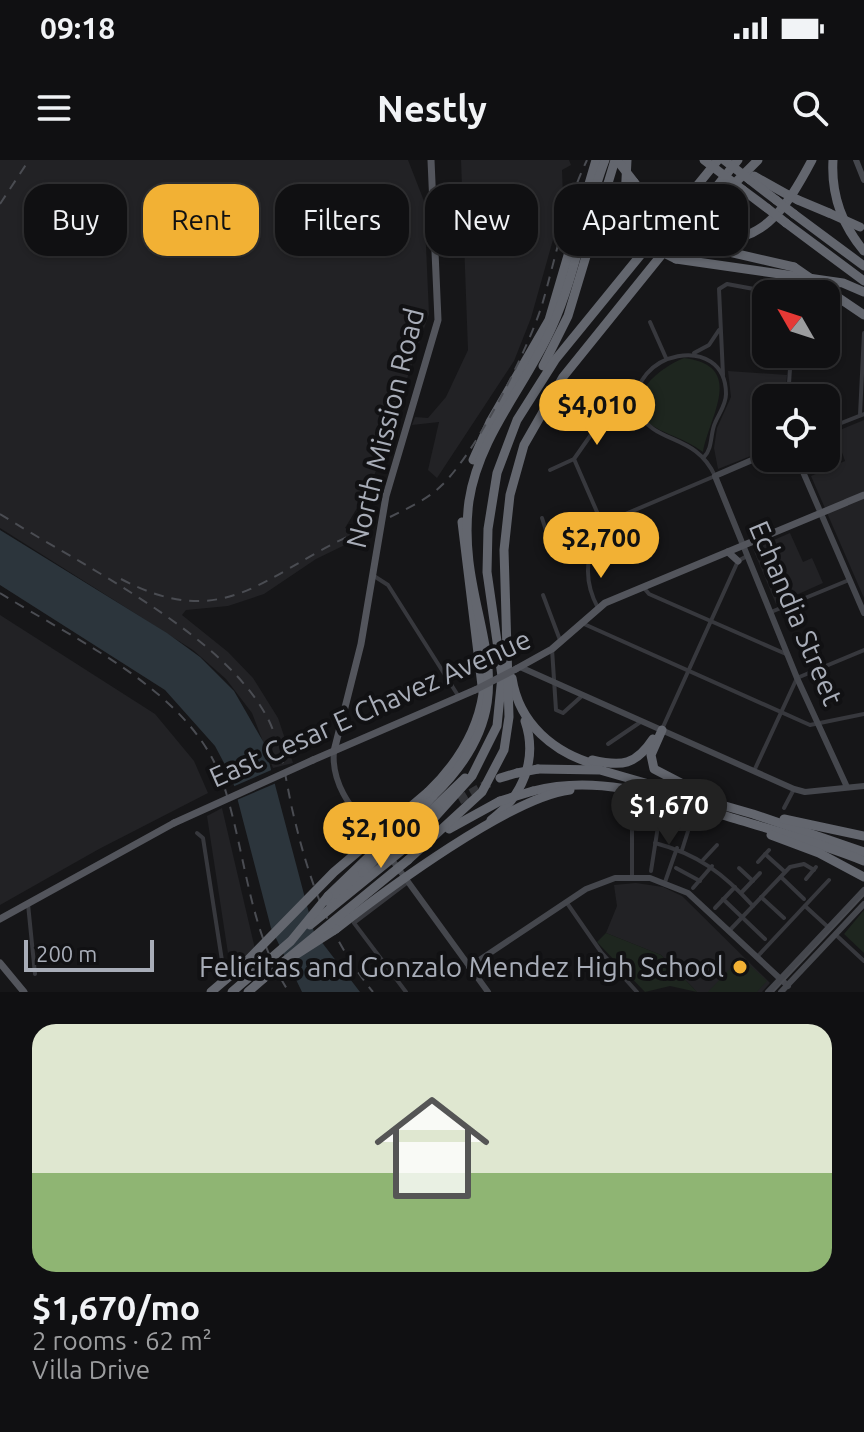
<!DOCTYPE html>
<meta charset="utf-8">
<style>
:root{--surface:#101012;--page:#1e1e20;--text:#f1f3f6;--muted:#9c9d9f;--line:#303032;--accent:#f2b134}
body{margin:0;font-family:Ubuntu,sans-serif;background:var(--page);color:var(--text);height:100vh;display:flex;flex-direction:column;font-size:30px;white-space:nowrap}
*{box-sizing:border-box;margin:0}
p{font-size:26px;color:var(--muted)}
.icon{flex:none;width:44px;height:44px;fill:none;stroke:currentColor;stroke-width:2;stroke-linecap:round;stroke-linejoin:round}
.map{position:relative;height:832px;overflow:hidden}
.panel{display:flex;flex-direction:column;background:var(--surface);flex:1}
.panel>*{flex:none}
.top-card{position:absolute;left:24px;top:24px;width:816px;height:72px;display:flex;gap:16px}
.needle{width:52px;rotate:309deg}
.controls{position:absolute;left:752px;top:120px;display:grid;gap:16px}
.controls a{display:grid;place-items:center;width:88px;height:88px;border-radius:16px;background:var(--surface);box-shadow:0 2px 6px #0004,0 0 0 2px var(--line);font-size:40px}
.scale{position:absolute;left:24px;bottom:20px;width:130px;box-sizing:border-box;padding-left:8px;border:4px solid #a8adb8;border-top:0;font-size:22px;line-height:28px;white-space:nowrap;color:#a8adb8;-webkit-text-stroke:6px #111113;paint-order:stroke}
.price{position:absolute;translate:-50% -68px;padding:0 18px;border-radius:28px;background:var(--accent);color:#111;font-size:26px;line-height:52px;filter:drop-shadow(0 2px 4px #0008)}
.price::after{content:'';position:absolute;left:50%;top:48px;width:24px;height:18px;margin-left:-12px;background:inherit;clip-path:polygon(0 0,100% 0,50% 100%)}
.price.on{background:#222;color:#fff}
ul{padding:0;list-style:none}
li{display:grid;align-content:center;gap:16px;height:424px;padding:0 32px}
li span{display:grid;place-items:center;height:248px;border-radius:24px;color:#555}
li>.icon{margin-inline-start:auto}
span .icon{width:144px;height:144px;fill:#fffc;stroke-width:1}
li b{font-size:34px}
.pill{padding:0 28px;border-radius:24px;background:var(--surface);box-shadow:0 2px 6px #0004,0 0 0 2px var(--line);font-size:28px;line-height:72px}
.pill.on{background:var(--accent);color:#111}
.status{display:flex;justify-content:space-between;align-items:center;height:56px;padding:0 40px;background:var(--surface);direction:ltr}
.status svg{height:22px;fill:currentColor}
header{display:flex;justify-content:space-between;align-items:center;height:104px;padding:0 32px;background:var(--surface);font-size:36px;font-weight:700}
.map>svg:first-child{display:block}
</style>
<div class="status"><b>09:18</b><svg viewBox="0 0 49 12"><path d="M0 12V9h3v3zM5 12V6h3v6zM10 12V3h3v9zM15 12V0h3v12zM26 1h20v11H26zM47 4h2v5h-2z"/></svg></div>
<header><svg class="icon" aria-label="menu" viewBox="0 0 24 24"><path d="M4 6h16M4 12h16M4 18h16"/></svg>Nestly<svg class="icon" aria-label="search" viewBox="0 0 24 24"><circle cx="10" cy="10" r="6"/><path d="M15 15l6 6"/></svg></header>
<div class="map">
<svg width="864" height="832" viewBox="0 0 864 832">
<rect width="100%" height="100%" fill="#161618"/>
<!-- built -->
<g fill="#222225">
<path d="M0 0H408L424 41 429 154 371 325 345 368 351 370 349 383 316 399 264 434 228 446 186 450 182 455 228 492 253 518 278 558 293 603 273 608 252 553 226 519 193 490 0 368Z"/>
<path d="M461 0H569L571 5 562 10 563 37 556 69 531 158 514 201 437 318 428 310 439 262 412 265 415 257 428 258 446 237 468 190Z"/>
<path d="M728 211 787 215 785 238H766V290L718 309 714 288 717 268 731 237Z"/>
<path d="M864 260V438L811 316 845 301 835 272Z"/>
<path d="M790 373 803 402 812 398 823 423 776 444 753 389Z"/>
<path d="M0 455 155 554 194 601 208 633 99 689 0 745Z"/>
<path d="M222 648 255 789 231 813 207 656Z"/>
<path d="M636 723 663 727 682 736 770 823 762 832H697L661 795 606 773 617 746 614 725Z"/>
</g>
<!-- green -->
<g fill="#1e261f">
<path d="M684 198C746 206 710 255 703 292 684 278 669 276 653 266 617 241 660 207 684 198Z"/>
<path d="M864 750V793L844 774Z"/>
<path d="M606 773 661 795 697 832 670 826 645 832 597 782Z"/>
<path d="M741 797 767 821 757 832H708Z"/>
</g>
<!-- water -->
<path fill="#2c353c" d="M0 370 167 473 200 497 234 531 264 583 314 772 360 832H302L271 768 232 618 215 586 165 530 0 425Z"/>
<!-- pier -->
<path fill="#161618" d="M276 608 281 621 232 642 230 628Z"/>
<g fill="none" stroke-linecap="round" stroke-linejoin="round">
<!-- highway-tunnel -->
<path stroke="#333438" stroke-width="9" stroke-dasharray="9 4.5" stroke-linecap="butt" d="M459 640 489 623"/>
<!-- street -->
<g stroke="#37383d" stroke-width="4">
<path d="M650 162 666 198"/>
<path d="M694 193 709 185 719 170"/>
<path d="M723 215 719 129 727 124 781 134"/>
<path d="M788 238 791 194"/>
<path d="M860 255 864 173"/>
<path d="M826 269 864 254"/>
<path d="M574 299 604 368"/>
<path d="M550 310 574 299 602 259 636 243"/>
<path d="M542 358 549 380 590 393"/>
<path d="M374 416 388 425 459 537"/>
<path d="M644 428 649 434 786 494"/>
<path d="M543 435 560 480"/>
<path d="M598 448C581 417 585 380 616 358L715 316C695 272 655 286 637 250 627 191 726 171 726 234 726 245 719 253 715 263 710 274 713 288 704 297"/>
<path d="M771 452 849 420"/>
<path d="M584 464 810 565 864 554"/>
<path d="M552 489 556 550 563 553 583 535"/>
<path d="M663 567 738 401 747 396"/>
<path d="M608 584 642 561"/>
<path d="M754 611 797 518 864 490"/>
<path d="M784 648 794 629"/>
<path d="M632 667V717"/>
<path d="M197 673 203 678 225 820"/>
<path d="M655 683C698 694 724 714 753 746"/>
<path d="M682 690 689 668"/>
<path d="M765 694 785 712"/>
<path d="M703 700 717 685"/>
<path d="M758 702 769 690"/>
<path d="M676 708 700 721"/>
<path d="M739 708 753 721"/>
<path d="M651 711 659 660"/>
<path d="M781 717 804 739"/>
<path d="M806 719 816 707"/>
<path d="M665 722 677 688"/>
<path d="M693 728 712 706"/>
<path d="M741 733 760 713"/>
<path d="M761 737 784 758"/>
<path d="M723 739 765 779"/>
<path d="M567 743 601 792 637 832"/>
<path d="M28 744 35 814"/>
<path d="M805 746 829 768"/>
<path d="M715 748 735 727"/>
<path d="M729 771 790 707 804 704 814 710"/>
<path d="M836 775 864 801"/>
<path d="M757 797 829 720"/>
<path d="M406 832 354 763 408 722"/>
</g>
<!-- secondary -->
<g stroke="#45474d" stroke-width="6">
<path d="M856 0 864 20"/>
<path d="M766 294 715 316 797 518 847 627"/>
<path d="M797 298 864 453"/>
<path d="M520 507 794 629 805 632 864 626"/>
<path d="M334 591C330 630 361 658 383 688"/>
<path d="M390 697 488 832"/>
<path d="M469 807 586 729 615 718H650L688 733 788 826"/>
<path d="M768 832 864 730"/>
<path d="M781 832 864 744"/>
</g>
<!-- primary -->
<g stroke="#53555c" stroke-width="7">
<path d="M847 342 864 335"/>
<path d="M728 392 738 401"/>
<path d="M516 509 552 489 605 443 845 343"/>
<path d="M334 591 361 484 386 336 438 160 431 0"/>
<path d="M313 600 475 530"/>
<path d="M0 759 174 663"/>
<path d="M0 803 24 832"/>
</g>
<!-- highway -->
<g stroke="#63666e" stroke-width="9">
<path d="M627 0 625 39 640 73"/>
<path d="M833 0C831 34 842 65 864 91"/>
<path d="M754 16 788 35"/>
<path d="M750 20 776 40"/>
<path d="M634 22 649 41"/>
<path d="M743 30 767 48"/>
<path d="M798 40 829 53"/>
<path d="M794 54 864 106"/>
<path d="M786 63 864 121"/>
<path d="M694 64 758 0"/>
<path d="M696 75C759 94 787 47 812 0"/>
<path d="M694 84 794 107"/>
<path d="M676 99 843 123 864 132"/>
<path d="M833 134 864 155"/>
<path d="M543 206 568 156 615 0"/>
<path d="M473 300 490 262 549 160 596 0"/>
<path d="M512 518C519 564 554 593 597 605"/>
<path d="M662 570 651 595 654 609 704 635"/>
<path d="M592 600C622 607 636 605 653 579"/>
<path d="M538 609 600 610 753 654 864 692"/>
<path d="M500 618 517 613"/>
<path d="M533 631C603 613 669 639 736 659 779 672 822 684 864 701"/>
<path d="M428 632C456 605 477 573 483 534L462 362"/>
<path d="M433 636C543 530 453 460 469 341 479 275 526 226 552 167 576 114 584 55 605 0"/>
<path d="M784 659 864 676"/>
<path d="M491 660C523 636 538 599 525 561"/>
<path d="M449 669 500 641"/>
<path d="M771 675 819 693 864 717"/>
<path d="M416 678 472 616 497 566 502 516 487 412 488 369 497 313 517 260 555 200 718 0"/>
<path d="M387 693 465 618"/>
<path d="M408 700 482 632 504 590 509 557 504 390 510 335 524 285 563 217 738 0"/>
<path d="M328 736 381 685"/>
<path d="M330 743 363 713"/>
<path d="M336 769C386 730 511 637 570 630"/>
<path d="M248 832 264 818"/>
</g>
<!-- tram -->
<path stroke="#4a4c52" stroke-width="2" d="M773 832 864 735"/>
<!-- rail -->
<g stroke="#4a4c52" stroke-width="2" stroke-dasharray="10 8" stroke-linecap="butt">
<path d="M0 44 29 0"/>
<path d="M0 354C82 406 228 475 270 563 284 594 286 625 294 657 310 724 330 779 373 832"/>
<path d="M390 357C408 348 428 339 442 325 477 291 527 192 542 145 556 97 565 46 587 0"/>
<path d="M121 419C223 473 263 416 349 376"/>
<path d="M0 433C78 482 192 531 223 623 246 692 248 770 289 832"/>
</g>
<!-- primary-bridge -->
<g stroke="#53555c" stroke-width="7">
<path d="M475 530 516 509"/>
<path d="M174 663 313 600"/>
</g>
<!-- highway-bridge -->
<g stroke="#63666e" stroke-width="9">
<path d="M617 0 634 22"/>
<path d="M704 0 743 30"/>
<path d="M724 0 750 20"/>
<path d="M788 35 798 40"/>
<path d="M776 40 794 54"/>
<path d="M649 41 667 65 694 84"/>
<path d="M767 48 786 63"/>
<path d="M829 53 860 67"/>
<path d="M672 63 696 75"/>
<path d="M640 73 656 89 676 99"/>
<path d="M794 107 833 134"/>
<path d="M517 613 538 609"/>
<path d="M500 641 533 631"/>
<path d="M363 713 433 636"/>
<path d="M310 765 411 683"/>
<path d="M297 794 336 769"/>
<path d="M264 818 408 700"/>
<path d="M211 832 245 803 334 712 428 632"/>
<path d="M232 832 291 781 328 736"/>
</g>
</g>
<!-- markers -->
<circle fill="#f2b134" stroke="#111113" stroke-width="3" cx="740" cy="807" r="8"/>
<g text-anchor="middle" stroke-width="8" stroke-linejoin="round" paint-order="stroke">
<!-- street labels -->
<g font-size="28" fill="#a8adb8" stroke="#111113">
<text transform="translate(385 268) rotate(-76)" y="10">North Mission Road</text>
<text transform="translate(796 453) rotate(67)" y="10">Echandia Street</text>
<text transform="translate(370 548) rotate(-24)" y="10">East Cesar E Chavez Avenue</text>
</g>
<!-- poi labels -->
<g font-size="28" fill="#a8adb8" stroke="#111113" text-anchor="end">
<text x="724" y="817">Felicitas and Gonzalo Mendez High School</text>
</g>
</g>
</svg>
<div class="controls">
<a><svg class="needle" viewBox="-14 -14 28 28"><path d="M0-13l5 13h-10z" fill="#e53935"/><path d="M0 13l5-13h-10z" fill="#9c9d9f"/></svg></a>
<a><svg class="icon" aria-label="locate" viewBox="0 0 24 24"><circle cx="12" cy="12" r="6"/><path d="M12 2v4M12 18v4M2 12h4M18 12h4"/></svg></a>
</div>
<div class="scale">200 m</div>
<b class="price" style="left:597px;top:287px">$4,010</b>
<b class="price" style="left:601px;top:420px">$2,700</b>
<b class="price on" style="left:669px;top:687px">$1,670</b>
<b class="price" style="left:381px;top:710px">$2,100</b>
<div class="top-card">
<a class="pill">Buy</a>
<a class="pill on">Rent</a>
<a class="pill">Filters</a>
<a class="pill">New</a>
<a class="pill">Apartment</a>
</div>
</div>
<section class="panel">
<ul>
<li><span style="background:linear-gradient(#dfe7d0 60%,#8fb573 0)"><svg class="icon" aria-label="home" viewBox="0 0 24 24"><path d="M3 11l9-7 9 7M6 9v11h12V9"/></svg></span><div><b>$1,670/mo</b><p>2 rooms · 62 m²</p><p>Villa Drive</p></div></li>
</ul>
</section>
